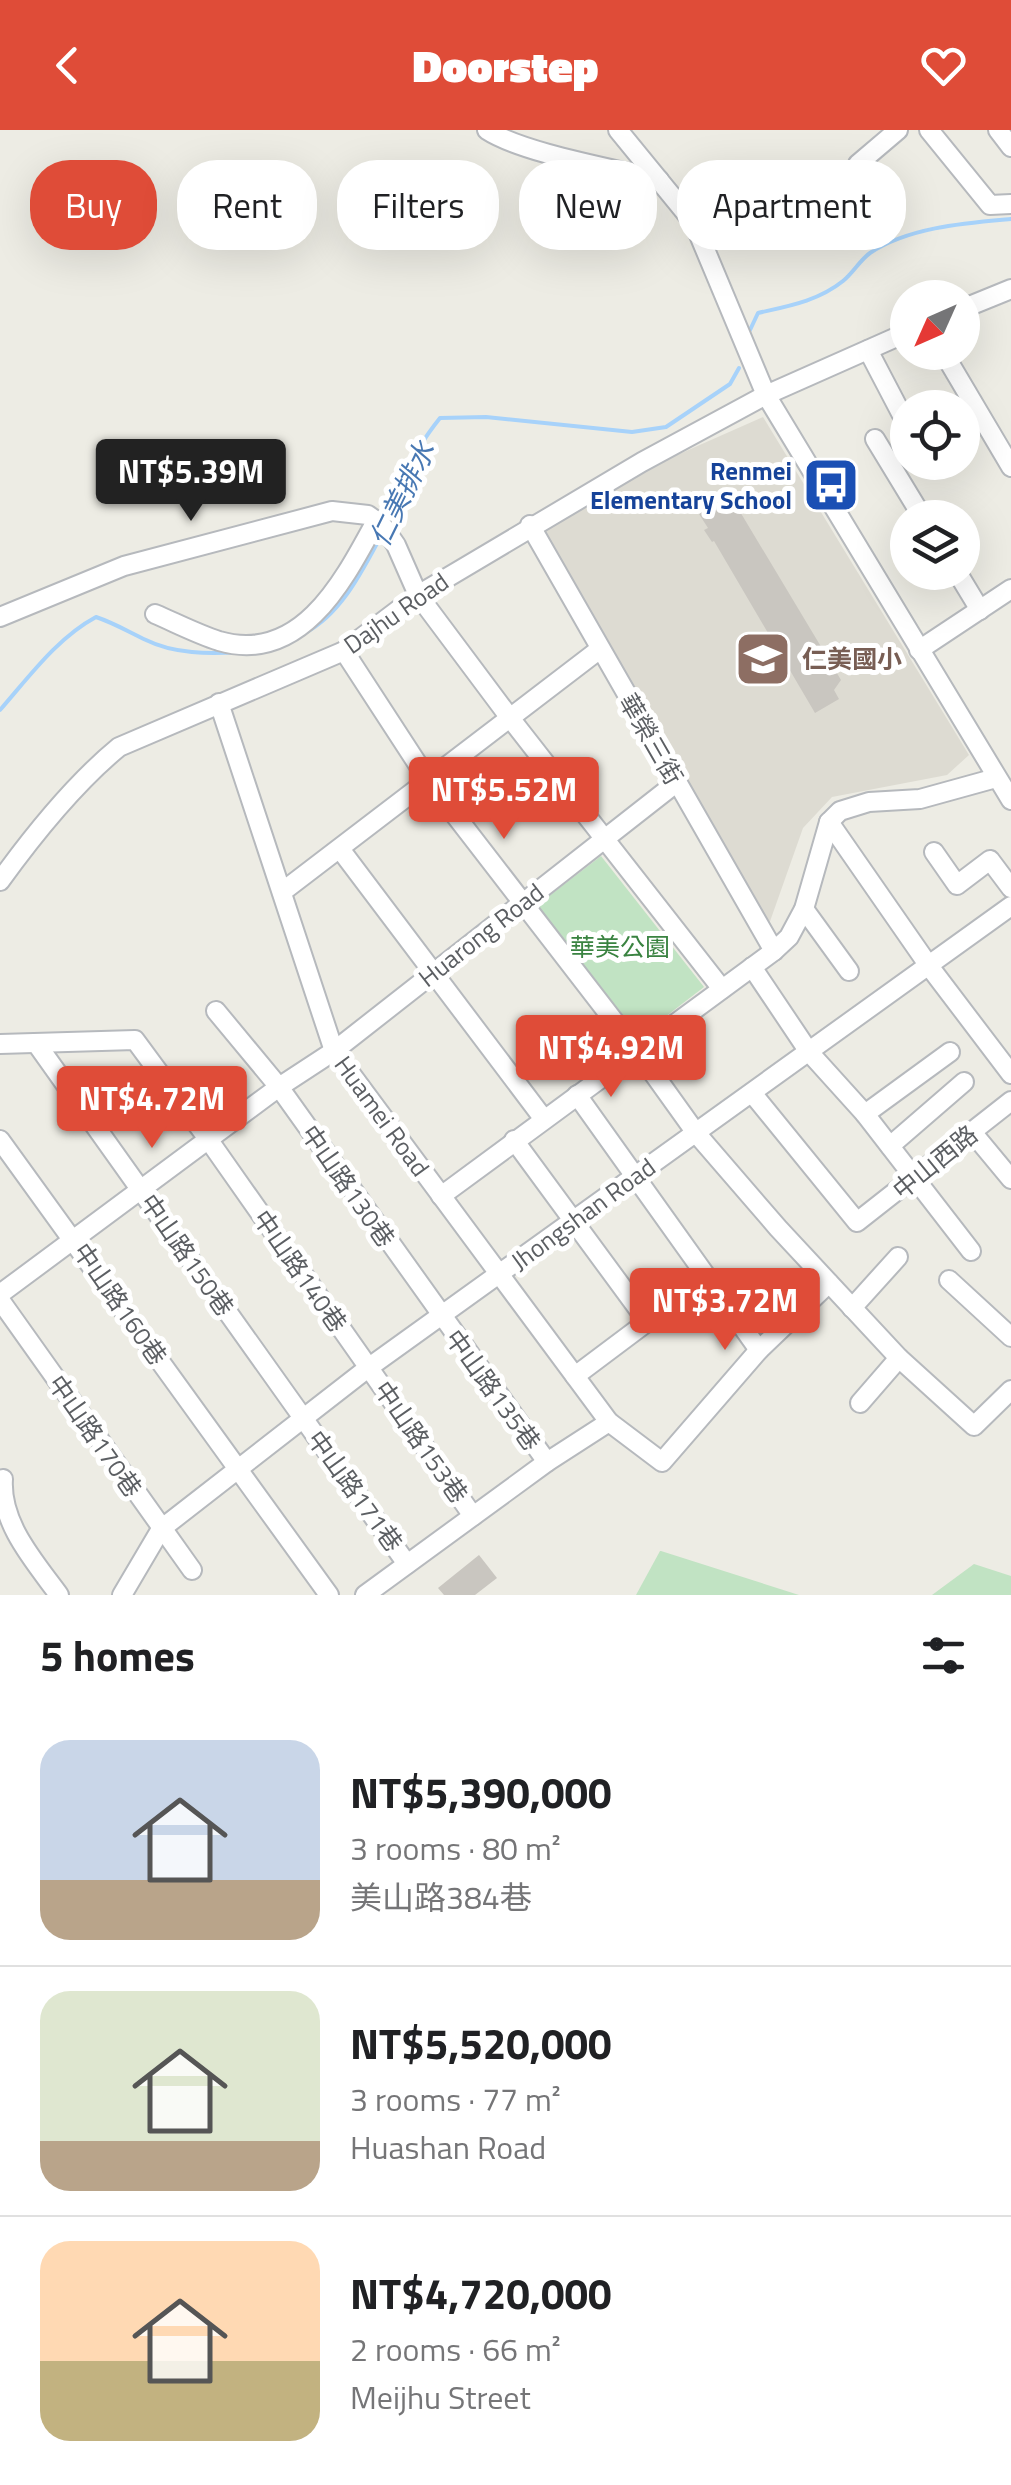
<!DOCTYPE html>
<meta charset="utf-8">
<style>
:root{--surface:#fff;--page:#f2f2f2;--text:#202124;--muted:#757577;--line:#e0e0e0;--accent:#df4c38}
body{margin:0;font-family:"Titillium Web","Noto Sans TC",sans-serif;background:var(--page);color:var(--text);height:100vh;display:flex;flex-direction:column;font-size:38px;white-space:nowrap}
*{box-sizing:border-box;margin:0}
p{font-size:32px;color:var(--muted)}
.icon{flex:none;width:55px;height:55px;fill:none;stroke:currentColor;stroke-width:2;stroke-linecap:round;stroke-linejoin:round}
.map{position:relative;height:1465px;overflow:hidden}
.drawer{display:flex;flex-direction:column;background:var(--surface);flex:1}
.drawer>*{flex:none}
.banner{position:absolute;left:30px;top:30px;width:952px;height:90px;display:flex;gap:20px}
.needle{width:65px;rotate:225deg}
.controls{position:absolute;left:890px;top:150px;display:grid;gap:20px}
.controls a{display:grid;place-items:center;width:90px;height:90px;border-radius:50%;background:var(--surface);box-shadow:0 10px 40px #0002;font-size:50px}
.price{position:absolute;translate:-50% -85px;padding:0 22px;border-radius:10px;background:var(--accent);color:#fff;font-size:32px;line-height:65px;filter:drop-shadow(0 2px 5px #0008)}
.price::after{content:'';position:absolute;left:50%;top:60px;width:30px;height:22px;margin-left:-15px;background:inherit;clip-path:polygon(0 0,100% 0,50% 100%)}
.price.active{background:#222;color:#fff}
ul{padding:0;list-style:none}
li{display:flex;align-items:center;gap:30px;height:250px;padding:0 40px}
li+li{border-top:2px solid var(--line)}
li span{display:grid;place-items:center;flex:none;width:280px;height:200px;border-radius:30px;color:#555}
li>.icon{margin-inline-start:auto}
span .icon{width:120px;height:120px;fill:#fffc;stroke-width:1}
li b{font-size:42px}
h2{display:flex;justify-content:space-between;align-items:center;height:120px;padding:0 40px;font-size:42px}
.tag{padding:0 35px;border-radius:40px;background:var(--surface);box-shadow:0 10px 40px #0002;font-size:35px;line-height:90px}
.tag.active{background:var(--accent);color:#fff}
header{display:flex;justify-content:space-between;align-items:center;height:130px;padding:0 40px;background:var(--accent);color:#fff;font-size:45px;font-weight:800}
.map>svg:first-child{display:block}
</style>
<header><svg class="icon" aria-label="back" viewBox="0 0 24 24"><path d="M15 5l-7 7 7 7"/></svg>Doorstep<svg class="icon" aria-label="heart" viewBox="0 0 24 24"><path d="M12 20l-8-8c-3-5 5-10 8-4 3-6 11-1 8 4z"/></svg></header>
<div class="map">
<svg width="1011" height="1465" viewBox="0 0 1011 1465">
<rect width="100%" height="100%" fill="#edece4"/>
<!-- education -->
<path fill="#dddbd2" d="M763 287 969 625 947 645 832 667 803 698 768 797 544 401 650 337Z"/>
<!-- green -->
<g fill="#c1e3c3">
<path d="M601 726 704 857 639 907 536 776Z"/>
<path d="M660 1421H661L799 1465H636Z"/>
<path d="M974 1434 1011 1446V1465H932Z"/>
</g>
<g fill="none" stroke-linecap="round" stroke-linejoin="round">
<!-- stream -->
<g stroke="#a7d2fa" stroke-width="4">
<path d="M750 200 758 183C789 176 818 171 843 151 853 143 860 130 870 123 909 97 966 93 1011 89"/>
<path d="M389 394C401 376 402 358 409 339 416 320 428 303 440 288L486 287 632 302 666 297 730 254 739 238"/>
<path d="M305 503C342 483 362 441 381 406"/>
<path d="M0 580C29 547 57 508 96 487 114 493 129 502 146 510 174 524 209 524 240 522"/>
</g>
</g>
<!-- building -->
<g fill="#c9c6c0">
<path d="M730 365 841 550 834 560 839 569 815 583 714 411 712 412 704 400 708 398 699 384Z"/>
<path d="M479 1425 497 1448 475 1465H444L438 1458Z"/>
</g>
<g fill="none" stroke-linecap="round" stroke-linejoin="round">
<!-- minor casing -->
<g stroke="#b6b9bd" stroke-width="22">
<g id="minor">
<path d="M487 0C522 23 615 39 659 50"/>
<path d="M618 0 694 93 766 265 1011 670"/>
<path d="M929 0 990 75 1011 74"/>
<path d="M998 0 1011 17"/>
<path d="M858 34 898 0"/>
<path d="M962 179 1011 159"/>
<path d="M868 220 903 287"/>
<path d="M943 222 1011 337"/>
<path d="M875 309 923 388"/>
<path d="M530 395 774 821"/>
<path d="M957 442 980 480"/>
<path d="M155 484C176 493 197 504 219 511 301 535 344 450 376 391"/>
<path d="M0 487 124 436 332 381 368 385 382 395 396 415 418 465 510 588 722 859"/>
<path d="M919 520 1011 459"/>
<path d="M344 521 428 650 638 922 696 1003 778 1098 899 1228 974 1296 1011 1260"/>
<path d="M219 573 334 921 609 1292 662 1332 759 1220 829 1153"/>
<path d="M829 692 929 836 1011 944"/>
<path d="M340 719 543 988"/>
<path d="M934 722 957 755 990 730 1011 758"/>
<path d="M0 751C34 704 74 654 119 617L344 521 418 465 642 332 766 265 908 202"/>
<path d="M282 762 600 519"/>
<path d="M804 779 849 841"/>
<path d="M752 837 809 922 865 984 971 1121"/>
<path d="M216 881 279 957 547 1332"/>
<path d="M36 913 407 1434"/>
<path d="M0 914 135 910 208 1009 473 1386"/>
<path d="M752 963 857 1092 1011 971"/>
<path d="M577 965 759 1220"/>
<path d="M865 984 950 922"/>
<path d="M972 1002 1011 1049"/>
<path d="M0 1010 329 1465"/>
<path d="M514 1010 647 1191"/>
<path d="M890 1016 964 952"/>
<path d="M441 1066 774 821 789 807 804 779 829 692 840 681 869 672 920 669 996 648"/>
<path d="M949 1150 1011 1207"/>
<path d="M0 1164 279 957 334 921 676 653"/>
<path d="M0 1170 192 1440"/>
<path d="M852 1178 898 1127"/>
<path d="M575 1246 707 1147"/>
<path d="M860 1273 899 1228"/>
<path d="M3 1349C0 1393 34 1431 59 1465"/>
<path d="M122 1465 161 1399 368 1238 1011 776"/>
<path d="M365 1465 547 1332 609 1292"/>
</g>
</g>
<!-- minor -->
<use href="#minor" stroke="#fff" stroke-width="18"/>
</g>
<!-- icons -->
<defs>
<g id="bus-square" transform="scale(2.875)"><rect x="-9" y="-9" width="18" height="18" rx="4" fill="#1a4fb4" stroke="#fff"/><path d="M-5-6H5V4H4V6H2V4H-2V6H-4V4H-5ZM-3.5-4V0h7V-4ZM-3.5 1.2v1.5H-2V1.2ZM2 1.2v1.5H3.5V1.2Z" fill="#fff"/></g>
<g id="school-square" transform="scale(2.875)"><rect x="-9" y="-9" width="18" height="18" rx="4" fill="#8d6e63" stroke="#fff"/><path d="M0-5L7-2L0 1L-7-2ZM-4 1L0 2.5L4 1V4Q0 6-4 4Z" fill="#fff"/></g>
</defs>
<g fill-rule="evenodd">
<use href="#bus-square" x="831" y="355"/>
<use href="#school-square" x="763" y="529"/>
</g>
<g text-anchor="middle" stroke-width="10" stroke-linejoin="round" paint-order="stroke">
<!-- transit labels -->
<g font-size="25" font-weight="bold" fill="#164399" stroke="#fff" text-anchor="end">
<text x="792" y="350">Renmei<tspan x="792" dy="29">Elementary School</tspan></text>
</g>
<!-- street labels -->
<g font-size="25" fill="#5c5f63" stroke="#fff">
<text transform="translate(396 483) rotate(-35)" y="9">Dajhu Road</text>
<text transform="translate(651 609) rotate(60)" y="9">華榮三街</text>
<text transform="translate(481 805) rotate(-38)" y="9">Huarong Road</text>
<text transform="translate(382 986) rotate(54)" y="9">Huamei Road</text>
<text transform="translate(935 1032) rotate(-39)" y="9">中山西路</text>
<text transform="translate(348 1056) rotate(55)" y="9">中山路130巷</text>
<text transform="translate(583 1084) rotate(-36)" y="9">Jhongshan Road</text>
<text transform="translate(187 1125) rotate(55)" y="9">中山路150巷</text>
<text transform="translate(300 1141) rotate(55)" y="9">中山路140巷</text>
<text transform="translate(120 1174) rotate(55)" y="9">中山路160巷</text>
<text transform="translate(493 1260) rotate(54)" y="9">中山路135巷</text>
<text transform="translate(95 1306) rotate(55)" y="9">中山路170巷</text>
<text transform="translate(421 1312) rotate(55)" y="9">中山路153巷</text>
<text transform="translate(355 1361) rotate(54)" y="9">中山路171巷</text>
</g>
<!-- education labels -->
<g font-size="25" font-weight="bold" fill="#785e54" stroke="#fff" text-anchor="start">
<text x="802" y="538">仁美國小</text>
</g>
<!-- park labels -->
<g font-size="25" fill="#3a8341" stroke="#fff">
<text x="620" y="826">華美公園</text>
</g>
<!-- water labels -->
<g font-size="28" font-style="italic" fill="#4878b3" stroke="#fff">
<text transform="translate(402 364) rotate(-64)" y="10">仁美排水</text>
</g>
</g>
</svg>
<div class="controls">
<a><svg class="needle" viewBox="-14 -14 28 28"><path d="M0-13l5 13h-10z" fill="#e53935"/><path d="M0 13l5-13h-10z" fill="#757577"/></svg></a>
<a><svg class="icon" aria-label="locate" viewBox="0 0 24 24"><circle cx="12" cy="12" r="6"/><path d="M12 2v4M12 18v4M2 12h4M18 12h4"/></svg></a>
<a><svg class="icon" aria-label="layers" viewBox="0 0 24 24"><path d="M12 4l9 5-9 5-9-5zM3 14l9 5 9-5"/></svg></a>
</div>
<b class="price active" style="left:191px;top:394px">NT$5.39M</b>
<b class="price" style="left:504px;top:712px">NT$5.52M</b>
<b class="price" style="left:611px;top:970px">NT$4.92M</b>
<b class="price" style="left:152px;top:1021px">NT$4.72M</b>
<b class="price" style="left:725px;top:1223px">NT$3.72M</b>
<div class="banner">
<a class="tag active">Buy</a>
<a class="tag">Rent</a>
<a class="tag">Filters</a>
<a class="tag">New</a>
<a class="tag">Apartment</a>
</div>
</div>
<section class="drawer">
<h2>5 homes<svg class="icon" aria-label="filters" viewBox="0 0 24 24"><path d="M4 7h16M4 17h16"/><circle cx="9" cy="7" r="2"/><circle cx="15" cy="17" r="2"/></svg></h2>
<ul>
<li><span style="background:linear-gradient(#c9d6e8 70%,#b9a48a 0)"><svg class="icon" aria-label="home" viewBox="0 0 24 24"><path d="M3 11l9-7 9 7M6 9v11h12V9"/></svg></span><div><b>NT$5,390,000</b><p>3 rooms · 80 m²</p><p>美山路384巷</p></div></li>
<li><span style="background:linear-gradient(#dfe7d0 75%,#b9a48a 0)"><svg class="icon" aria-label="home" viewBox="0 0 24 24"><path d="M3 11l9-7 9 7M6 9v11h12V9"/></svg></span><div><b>NT$5,520,000</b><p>3 rooms · 77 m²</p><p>Huashan Road</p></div></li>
<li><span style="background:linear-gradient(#ffd9b3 60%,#c2b280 0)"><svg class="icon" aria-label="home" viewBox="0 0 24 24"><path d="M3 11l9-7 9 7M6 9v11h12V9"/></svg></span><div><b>NT$4,720,000</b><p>2 rooms · 66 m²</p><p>Meijhu Street</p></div></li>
</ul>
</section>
